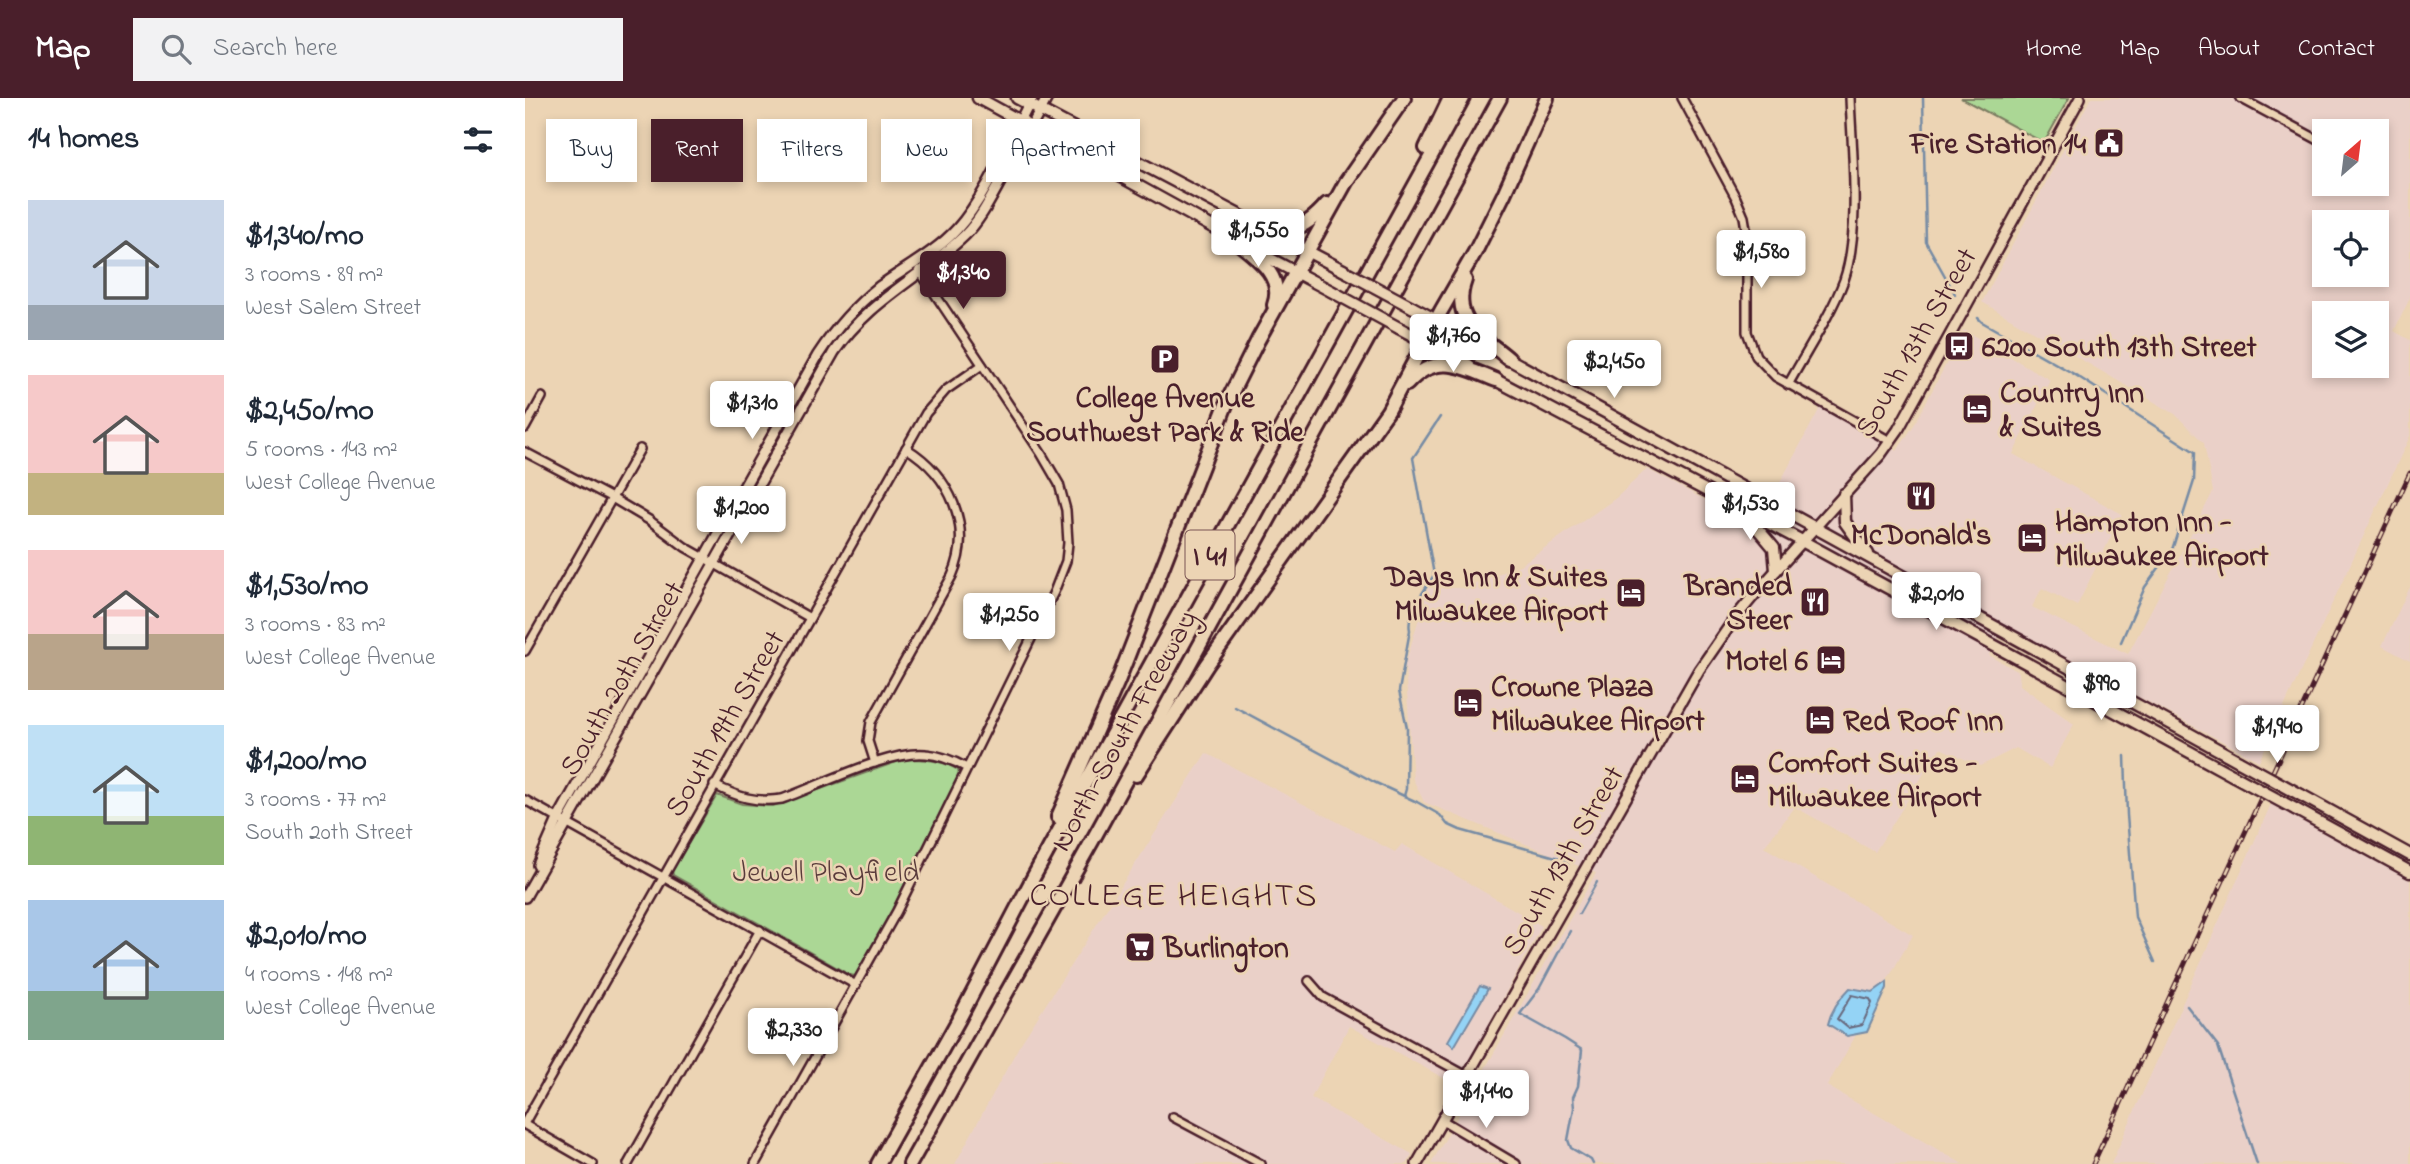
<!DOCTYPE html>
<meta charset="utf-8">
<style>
:root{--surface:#fff;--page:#f2f2f3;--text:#1f2937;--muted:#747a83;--accent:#4a1f2b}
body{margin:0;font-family:"Indie Flower",sans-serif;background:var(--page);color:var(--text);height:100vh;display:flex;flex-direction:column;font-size:26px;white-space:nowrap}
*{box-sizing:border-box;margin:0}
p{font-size:23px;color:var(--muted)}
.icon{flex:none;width:38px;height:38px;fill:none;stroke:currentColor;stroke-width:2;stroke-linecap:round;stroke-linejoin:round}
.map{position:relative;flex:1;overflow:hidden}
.drawer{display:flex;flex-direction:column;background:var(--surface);width:525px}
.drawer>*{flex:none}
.hud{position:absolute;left:21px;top:21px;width:665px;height:63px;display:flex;gap:14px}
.needle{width:46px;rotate:28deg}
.controls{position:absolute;left:1787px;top:21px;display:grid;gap:14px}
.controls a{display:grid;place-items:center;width:77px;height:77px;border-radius:0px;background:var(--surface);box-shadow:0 4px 10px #0003;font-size:35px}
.price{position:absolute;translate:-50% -60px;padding:0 16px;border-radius:7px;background:#fff;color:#222;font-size:23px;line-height:46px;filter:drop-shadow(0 2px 4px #0008)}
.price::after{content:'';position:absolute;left:50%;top:42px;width:21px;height:16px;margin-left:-10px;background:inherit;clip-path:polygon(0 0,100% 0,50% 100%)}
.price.selected{background:var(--accent);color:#fff}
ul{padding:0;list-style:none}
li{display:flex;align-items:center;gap:21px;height:175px;padding:0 28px}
li span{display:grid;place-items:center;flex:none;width:196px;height:140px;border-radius:0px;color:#555}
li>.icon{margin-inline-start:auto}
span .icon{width:84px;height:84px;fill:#fffc;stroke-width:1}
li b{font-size:30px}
h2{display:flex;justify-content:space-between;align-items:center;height:84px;padding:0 28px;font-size:30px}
.pill{padding:0 24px;border-radius:0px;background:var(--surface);box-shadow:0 4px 10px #0003;font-size:24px;line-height:63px}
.pill.selected{background:var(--accent);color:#fff}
header{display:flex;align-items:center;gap:42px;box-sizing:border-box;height:98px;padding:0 35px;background:var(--accent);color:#fff}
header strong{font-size:33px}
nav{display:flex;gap:38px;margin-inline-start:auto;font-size:24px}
.search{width:490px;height:63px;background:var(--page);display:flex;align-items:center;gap:18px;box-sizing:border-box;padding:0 24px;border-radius:0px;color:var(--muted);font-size:26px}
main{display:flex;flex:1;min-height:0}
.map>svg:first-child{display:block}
</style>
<header>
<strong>Map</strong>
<div class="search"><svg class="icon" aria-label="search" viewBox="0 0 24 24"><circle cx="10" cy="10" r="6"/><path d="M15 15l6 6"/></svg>Search here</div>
<nav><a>Home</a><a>Map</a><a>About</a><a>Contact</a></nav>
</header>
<main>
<section class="drawer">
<h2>14 homes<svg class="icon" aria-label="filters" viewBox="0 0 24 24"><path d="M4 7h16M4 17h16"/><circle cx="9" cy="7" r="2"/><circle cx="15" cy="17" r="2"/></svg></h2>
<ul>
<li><span style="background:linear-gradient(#c9d6e8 75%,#9aa5b1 0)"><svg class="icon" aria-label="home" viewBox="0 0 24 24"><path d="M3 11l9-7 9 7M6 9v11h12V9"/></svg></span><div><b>$1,340/mo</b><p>3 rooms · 89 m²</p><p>West Salem Street</p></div></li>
<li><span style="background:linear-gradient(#f6c9c9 70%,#c2b280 0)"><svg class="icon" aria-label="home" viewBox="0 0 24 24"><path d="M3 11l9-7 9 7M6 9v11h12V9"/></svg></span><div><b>$2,450/mo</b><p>5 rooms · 143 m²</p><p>West College Avenue</p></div></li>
<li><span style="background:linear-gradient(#f6c9c9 60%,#b9a48a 0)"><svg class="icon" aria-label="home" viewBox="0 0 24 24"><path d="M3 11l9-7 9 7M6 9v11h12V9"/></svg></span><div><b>$1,530/mo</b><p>3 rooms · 83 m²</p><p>West College Avenue</p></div></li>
<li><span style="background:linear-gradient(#bfe0f5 65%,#8fb573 0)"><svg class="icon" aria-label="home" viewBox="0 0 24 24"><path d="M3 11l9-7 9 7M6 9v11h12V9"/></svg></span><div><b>$1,200/mo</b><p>3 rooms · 77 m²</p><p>South 20th Street</p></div></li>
<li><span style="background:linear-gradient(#a9c7e8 65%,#7fa58c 0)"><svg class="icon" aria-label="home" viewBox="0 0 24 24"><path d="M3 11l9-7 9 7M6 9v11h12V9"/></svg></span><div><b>$2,010/mo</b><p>4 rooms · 148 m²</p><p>West College Avenue</p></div></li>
</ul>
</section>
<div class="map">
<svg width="1885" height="1066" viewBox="0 0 1885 1066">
<rect width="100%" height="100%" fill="#ecd4b4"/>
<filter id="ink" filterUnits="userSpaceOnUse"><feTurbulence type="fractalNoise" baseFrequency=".0143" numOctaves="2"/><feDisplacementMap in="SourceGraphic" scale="14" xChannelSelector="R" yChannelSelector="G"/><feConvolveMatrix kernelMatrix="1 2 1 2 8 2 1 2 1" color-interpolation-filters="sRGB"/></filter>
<g filter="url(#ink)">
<!-- built -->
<g fill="#ead0c8" fill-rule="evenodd">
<path d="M1566 0H1885V200L1869 233 1885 242V338L1734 663 1480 528 1464 557 1494 574 1495 587 1549 626 1525 670 1491 650 1455 668 1415 650 1350 754 1270 709 1239 749 1388 837 1302 988 1438 1066H906L1071 775 899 704 888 681 880 567 903 490H938L995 467 1091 400 1122 371 1231 429 1295 310 1372 353 1389 327 1439 232 1525 282 1488 356 1597 416 1552 508 1517 490 1507 509 1603 556 1688 394 1679 345 1650 316 1457 204ZM1799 33H1852V86H1799ZM1799 124H1852V177H1799ZM1799 215H1852V268H1799Z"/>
<path d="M1885 489V563L1857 548Z"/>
<path d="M681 655 870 754 877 746 1017 828 931 987 824 928 786 1000 887 1056 882 1066H430L493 950Z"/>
<path d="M1746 706 1885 782V1066H1586Z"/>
</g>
<!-- green -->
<g fill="#abd795" stroke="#7a7b60" stroke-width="2">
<path d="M1436 0H1544L1519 45Z"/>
<path d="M387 661C402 661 419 663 433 672L434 677 367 812 330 878 325 877 148 777 147 773 192 697 217 706 248 708 374 663Z"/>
</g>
<!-- water -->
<g fill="#94d3f5" stroke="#768ba4" stroke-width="2">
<path d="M1362 884V890L1342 934 1322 938 1303 926C1306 913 1315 900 1325 890L1348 894Z"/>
<path d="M955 888 963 891 929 949 923 943Z"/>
</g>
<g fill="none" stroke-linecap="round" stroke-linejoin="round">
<!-- shore -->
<path stroke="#68677c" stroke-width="2" d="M1327 897 1345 901 1347 905 1337 927 1323 930 1312 921Z"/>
<!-- stream -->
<g stroke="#768ba4" stroke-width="2.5">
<path d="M1398 0 1401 144 1430 196"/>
<path d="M1453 220 1457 224 1549 276 1670 354 1669 383 1647 452 1620 489 1596 544"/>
<path d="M710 609 849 684 892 704 915 717 922 726 935 732 1038 761 1043 767"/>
<path d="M1600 658 1602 717 1610 819 1630 864"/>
<path d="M879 698 881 691 882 630 874 593 885 532C881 515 900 492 909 477L888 360 915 319"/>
<path d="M1054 816 1072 784"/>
<path d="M1045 833 1014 891 995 916 1040 941 1057 952 1053 988 1048 999 1049 1010 1043 1042 1046 1050 1066 1062 1068 1066"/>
<path d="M1662 908 1693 948 1732 1066"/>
</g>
<!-- minor casing -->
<g stroke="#4a1f2b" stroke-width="12">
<g id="minor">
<path d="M1157 0 1211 100 1219 119 1222 137V234L1231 258 1251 279 1365 343"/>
<path d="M1715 0 1799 45"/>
<path d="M1263 287C1281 254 1306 217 1319 182 1336 132 1327 53 1325 0"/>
<path d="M0 330 17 299"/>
<path d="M0 354 87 400 124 422 160 449 285 520"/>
<path d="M0 553 115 351"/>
<path d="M350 665 343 643 346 624 427 478C449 429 425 377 381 350"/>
<path d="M189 687C213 699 230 705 257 701 294 688 364 652 401 656 416 657 429 663 442 670"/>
<path d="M0 702 331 887"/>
<path d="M784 883 798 899 942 978"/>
<path d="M648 1019 736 1066"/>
<path d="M917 1022 991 1066"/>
<path d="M0 1024 401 315 421 292 457 267"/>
<path d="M0 1027 68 1066"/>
<path d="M103 1066 235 832"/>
<path d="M230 1066 372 813 529 494 541 463 543 445 541 412 534 386 516 355 394 172"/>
</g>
</g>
<!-- tertiary casing -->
<g stroke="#4a1f2b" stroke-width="14">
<g id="tertiary">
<path d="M13 767 34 719 293 257C310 231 330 208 354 189 380 170 410 155 432 131 461 99 486 39 507 0"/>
<path d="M0 799 309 254C345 201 396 180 440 137 455 122 465 102 475 84 491 56 507 28 522 0"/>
<path d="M892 1066 1174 572 1210 520 1230 496 1356 356 1373 332 1555 0"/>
</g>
</g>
<!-- secondary casing -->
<g stroke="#4a1f2b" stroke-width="15">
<g id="secondary">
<path d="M453 0 713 143"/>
<path d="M492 0 818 172"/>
<path d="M727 151 806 193"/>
<path d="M887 209 965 251"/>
<path d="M874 230 944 267"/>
<path d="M978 258 1714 663"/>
<path d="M967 280 1277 443 1707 677"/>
<path d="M1319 396 1320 424 1343 456"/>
<path d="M1222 418 1249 450 1251 472"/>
<path d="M1776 697 1885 757"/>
<path d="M1770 711 1885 774"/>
</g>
</g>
<!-- motorway casing -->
<g stroke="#4a1f2b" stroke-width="18">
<g id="motorway">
<path d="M901 50 925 0"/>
<path d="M728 124C764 135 777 135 802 106"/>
<path d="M709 141C729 158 760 177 749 207"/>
<path d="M940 182C925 223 957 238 984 261"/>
<path d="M882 286C911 254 936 268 971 282"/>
<path d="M611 677 682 567 863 313 916 213 950 154 979 96 1022 0"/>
<path d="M533 719 593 583 702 304 733 242 821 84 879 0"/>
<path d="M353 1066 434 921 509 778 938 0"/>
<path d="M385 1066 571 736 975 0"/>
</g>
</g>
<!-- minor -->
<use href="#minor" stroke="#ecd4b4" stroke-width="7"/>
<!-- tertiary -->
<use href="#tertiary" stroke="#ecd4b4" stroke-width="9"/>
<!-- secondary -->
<use href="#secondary" stroke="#ecd4b4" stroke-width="10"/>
<!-- motorway -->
<use href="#motorway" stroke="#ecd4b4" stroke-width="12"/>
<!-- rail casing -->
<g stroke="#4a1f2b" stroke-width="5">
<path id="rail" d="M1568 1066 1885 375"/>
</g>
<!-- rail -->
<use href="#rail" stroke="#ecd4b4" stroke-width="2.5" stroke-dasharray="8" stroke-linecap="butt"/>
<!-- secondary-bridge casing -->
<g stroke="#4a1f2b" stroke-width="15" stroke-linecap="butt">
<g id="secondary-bridge">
<path d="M818 172 887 209"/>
<path d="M806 193 874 230"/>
<path d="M1714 663 1776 697"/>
<path d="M1707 677 1770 711"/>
</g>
</g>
<!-- secondary-bridge -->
<use href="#secondary-bridge" stroke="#ecd4b4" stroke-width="10"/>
</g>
</g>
<!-- icons -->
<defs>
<g id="civic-square" transform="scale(1.575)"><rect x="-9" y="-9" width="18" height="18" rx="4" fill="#4a1f2b" stroke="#ecd4b4"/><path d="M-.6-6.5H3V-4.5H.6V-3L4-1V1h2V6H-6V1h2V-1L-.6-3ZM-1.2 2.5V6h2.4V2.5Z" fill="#fff"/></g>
<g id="bus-square" transform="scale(1.575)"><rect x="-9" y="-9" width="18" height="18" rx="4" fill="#4a1f2b" stroke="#ecd4b4"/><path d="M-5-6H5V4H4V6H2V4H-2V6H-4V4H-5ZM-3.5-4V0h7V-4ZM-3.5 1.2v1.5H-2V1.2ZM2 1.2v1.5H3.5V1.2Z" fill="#fff"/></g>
<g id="parking-square" transform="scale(1.575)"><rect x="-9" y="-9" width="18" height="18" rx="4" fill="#4a1f2b" stroke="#ecd4b4"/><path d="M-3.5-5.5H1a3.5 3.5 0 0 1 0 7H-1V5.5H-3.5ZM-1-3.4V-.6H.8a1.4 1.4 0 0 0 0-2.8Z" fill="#fff"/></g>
<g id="hotel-square" transform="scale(1.575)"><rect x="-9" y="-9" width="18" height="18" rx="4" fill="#4a1f2b" stroke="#ecd4b4"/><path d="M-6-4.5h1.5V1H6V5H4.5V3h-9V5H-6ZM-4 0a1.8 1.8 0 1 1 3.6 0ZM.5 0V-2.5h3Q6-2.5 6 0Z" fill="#fff"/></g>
<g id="restaurant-square" transform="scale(1.575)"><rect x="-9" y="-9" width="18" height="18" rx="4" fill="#4a1f2b" stroke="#ecd4b4"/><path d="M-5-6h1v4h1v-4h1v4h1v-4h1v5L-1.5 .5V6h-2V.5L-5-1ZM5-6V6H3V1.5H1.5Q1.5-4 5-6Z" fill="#fff"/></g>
<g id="supermarket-square" transform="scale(1.575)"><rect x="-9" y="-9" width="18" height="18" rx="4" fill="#4a1f2b" stroke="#ecd4b4"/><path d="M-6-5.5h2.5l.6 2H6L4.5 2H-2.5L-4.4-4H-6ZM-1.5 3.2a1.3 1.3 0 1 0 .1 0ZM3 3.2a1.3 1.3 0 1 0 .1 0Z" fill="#fff"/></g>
</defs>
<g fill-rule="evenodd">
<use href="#civic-square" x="1584" y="45"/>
<use href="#bus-square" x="1434" y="248"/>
<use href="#parking-square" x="640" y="261"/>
<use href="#hotel-square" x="1452" y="311"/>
<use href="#restaurant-square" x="1396" y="398"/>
<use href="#hotel-square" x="1507" y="440"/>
<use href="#hotel-square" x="1106" y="495"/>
<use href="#restaurant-square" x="1290" y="504"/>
<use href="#hotel-square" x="1306" y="562"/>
<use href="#hotel-square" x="943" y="605"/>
<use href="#hotel-square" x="1295" y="622"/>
<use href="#hotel-square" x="1220" y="681"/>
<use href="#supermarket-square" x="615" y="849"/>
</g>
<g text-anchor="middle" stroke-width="5" stroke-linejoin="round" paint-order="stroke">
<!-- shield labels -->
<rect fill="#ecd4b4" stroke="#7b5554" stroke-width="2" x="660.5" y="432.5" width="49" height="49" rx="5"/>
<g font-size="28" font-weight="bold" fill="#4a1f2b">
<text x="685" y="467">I 41</text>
</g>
<!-- poi labels -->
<g font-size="30" font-weight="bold" fill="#4a1f2b" stroke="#ecd4b4" text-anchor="start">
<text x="1561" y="55" text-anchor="end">Fire Station 14</text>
<text x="1457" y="258">6200 South 13th Street</text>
<text x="1475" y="304">Country Inn<tspan x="1475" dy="34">&amp; Suites</tspan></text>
<text x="640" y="309" text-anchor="middle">College Avenue<tspan x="640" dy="34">Southwest Park &amp; Ride</tspan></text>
<text x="1530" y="433">Hampton Inn -<tspan x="1530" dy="34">Milwaukee Airport</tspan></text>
<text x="1396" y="446" text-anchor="middle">McDonald's</text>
<text x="1083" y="488" text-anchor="end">Days Inn &amp; Suites<tspan x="1083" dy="34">Milwaukee Airport</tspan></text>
<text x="1267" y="497" text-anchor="end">Branded<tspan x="1267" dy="34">Steer</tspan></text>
<text x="1283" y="572" text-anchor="end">Motel 6</text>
<text x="966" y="598">Crowne Plaza<tspan x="966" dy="34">Milwaukee Airport</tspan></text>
<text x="1318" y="632">Red Roof Inn</text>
<text x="1243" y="674">Comfort Suites -<tspan x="1243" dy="34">Milwaukee Airport</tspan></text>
<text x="638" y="859">Burlington</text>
</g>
<!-- street labels -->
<g font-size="30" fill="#4a1f2b" stroke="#ecd4b4">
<text transform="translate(1390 244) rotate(-60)" y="10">South 13th Street</text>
<text transform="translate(96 580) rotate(-60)" y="10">South 20th Street</text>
<text transform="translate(199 625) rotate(-60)" y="10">South 19th Street</text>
<text transform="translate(598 632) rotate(-61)" y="10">North-South Freeway</text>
<text transform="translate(1037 762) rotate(-60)" y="10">South 13th Street</text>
</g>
<!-- park labels -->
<g font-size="30" fill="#593b3b" stroke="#ecd4b4">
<text x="301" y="783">Jewell Playfield</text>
</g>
<!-- quarter labels -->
<g font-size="33" letter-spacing="2" fill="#4a1f2b" stroke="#ecd4b4">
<text x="649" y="807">COLLEGE HEIGHTS</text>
</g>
</g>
</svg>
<div class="controls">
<a><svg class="needle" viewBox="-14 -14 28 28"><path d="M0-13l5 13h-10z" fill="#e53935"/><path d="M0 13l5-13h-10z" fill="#747a83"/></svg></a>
<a><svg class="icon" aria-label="locate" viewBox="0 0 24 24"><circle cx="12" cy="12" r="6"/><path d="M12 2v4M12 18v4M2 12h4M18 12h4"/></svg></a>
<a><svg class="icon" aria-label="layers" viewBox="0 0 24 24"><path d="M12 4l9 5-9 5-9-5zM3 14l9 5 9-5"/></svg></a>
</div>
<b class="price" style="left:733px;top:171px">$1,550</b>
<b class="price" style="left:1236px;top:192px">$1,580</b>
<b class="price selected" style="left:438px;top:213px">$1,340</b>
<b class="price" style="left:928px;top:276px">$1,760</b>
<b class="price" style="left:1089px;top:302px">$2,450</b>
<b class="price" style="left:227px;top:343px">$1,310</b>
<b class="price" style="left:1225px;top:444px">$1,530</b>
<b class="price" style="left:216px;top:448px">$1,200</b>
<b class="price" style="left:1411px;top:534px">$2,010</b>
<b class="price" style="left:484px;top:555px">$1,250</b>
<b class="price" style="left:1576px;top:624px">$990</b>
<b class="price" style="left:1752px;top:667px">$1,940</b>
<b class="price" style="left:268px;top:970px">$2,330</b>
<b class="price" style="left:961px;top:1032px">$1,440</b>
<div class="hud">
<a class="pill">Buy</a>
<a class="pill selected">Rent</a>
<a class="pill">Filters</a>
<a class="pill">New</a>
<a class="pill">Apartment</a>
</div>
</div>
</main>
